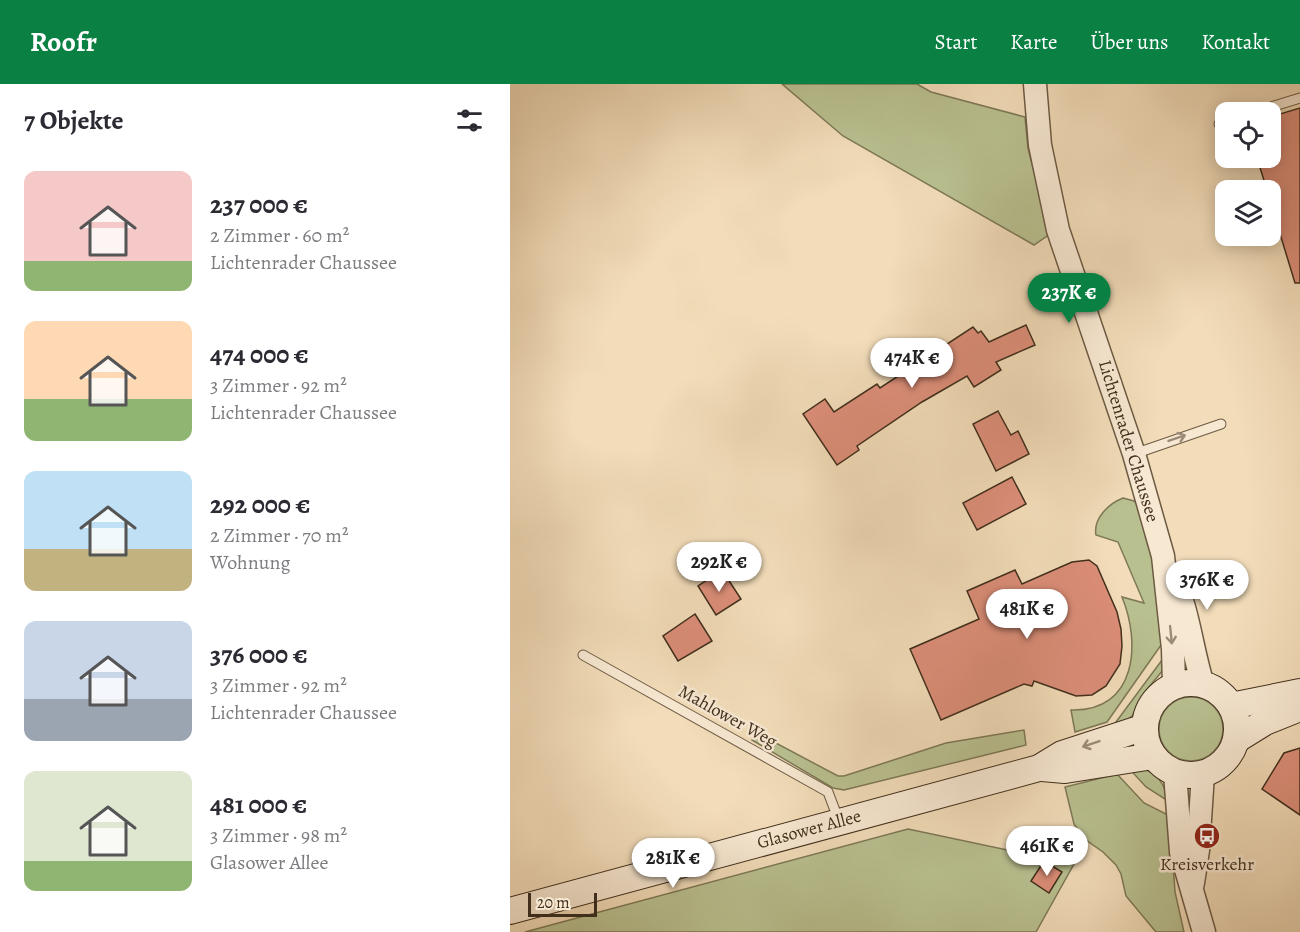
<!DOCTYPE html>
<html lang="de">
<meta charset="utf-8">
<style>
:root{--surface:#fff;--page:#f2f2f3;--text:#2b2b33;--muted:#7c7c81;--accent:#0b8043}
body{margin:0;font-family:Alegreya,serif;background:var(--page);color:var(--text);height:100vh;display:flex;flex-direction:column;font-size:22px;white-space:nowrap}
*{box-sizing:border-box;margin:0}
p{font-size:20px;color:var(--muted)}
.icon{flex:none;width:33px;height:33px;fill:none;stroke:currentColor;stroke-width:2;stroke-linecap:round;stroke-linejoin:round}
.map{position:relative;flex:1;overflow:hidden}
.sheet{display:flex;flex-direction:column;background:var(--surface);width:510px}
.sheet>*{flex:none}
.fabs{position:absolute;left:705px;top:18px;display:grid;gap:12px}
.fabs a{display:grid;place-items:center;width:66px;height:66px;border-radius:12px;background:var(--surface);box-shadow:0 3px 15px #0003;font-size:30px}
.scale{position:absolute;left:18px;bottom:15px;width:69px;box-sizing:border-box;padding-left:6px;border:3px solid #412f1c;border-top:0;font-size:16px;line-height:21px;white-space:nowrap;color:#412f1c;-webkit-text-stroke:4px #f7e8d2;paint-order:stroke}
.price{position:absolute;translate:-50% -51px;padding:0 14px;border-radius:21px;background:#fff;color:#222;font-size:20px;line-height:39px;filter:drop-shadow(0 2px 3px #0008)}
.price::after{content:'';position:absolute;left:50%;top:36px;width:18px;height:14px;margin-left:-9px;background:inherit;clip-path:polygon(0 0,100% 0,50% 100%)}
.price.on{background:var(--accent);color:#fff}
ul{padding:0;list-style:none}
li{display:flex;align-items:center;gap:18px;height:150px;padding:0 24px}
li span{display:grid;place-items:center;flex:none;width:168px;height:120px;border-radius:12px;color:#555}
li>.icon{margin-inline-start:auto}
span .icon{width:72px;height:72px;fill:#fffc;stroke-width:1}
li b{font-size:26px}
h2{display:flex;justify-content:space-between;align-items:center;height:72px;padding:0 24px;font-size:26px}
header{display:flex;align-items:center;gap:36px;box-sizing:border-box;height:84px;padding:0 30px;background:var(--accent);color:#fff}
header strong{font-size:28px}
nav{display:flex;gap:33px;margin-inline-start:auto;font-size:21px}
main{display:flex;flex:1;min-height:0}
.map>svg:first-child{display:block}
</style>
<header>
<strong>Roofr</strong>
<nav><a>Start</a><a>Karte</a><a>Über uns</a><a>Kontakt</a></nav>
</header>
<main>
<section class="sheet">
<h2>7 Objekte<svg class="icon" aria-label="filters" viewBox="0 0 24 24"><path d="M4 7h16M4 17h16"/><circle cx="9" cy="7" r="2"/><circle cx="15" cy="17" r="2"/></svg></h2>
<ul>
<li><span style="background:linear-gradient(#f6c9c9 75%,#8fb573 0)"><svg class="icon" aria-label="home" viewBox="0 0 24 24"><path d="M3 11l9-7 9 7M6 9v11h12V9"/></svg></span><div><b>237 000 €</b><p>2 Zimmer · 60 m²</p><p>Lichtenrader Chaussee</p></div></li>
<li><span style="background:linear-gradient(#ffd9b3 65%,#8fb573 0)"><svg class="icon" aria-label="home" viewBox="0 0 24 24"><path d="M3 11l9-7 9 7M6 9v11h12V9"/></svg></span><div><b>474 000 €</b><p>3 Zimmer · 92 m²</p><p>Lichtenrader Chaussee</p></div></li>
<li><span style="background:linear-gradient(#bfe0f5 65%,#c2b280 0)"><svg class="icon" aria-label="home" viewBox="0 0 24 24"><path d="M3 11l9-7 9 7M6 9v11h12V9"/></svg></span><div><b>292 000 €</b><p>2 Zimmer · 70 m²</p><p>Wohnung</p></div></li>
<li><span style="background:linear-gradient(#c9d6e8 65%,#9aa5b1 0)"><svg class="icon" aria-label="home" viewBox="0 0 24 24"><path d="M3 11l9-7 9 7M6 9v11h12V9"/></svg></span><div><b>376 000 €</b><p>3 Zimmer · 92 m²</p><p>Lichtenrader Chaussee</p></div></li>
<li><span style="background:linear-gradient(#dfe7d0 75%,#8fb573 0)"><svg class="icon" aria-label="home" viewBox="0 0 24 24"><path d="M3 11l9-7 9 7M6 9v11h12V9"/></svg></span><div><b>481 000 €</b><p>3 Zimmer · 98 m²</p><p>Glasower Allee</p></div></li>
</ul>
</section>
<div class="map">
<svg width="790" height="848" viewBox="0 0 790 848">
<rect width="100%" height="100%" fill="#f2dcb9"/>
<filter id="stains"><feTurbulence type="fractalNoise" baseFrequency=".00333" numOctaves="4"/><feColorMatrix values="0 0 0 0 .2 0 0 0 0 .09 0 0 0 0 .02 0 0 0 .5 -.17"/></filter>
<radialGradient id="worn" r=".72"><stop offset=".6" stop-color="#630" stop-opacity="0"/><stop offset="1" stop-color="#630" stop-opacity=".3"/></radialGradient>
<!-- green -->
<g fill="#b9c090" stroke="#7d7856" stroke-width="1.5">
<path d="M272 0H407L421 8 515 33 518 64 540 150 524 161 333 52Z"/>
<path d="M613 414 624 417 629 422 642 472 656 554 597 638 565 648 561 626C627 628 631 559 612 513L634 519 608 458 586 451C583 435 598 420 613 414Z"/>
<path d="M652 576 653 586 634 609 622 632 607 644 606 638Z"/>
<circle cx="681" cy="645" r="32"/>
<path d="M514 646 516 661 334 706 323 704 242 656 247 649 328 692H334L436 659Z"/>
<path d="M615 680C640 685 653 690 658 717L636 703Z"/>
<path d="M607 690 634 719 660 732 665 808 674 848H646L616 812 611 790 606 781 593 768 573 754 564 740 555 703Z"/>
<path d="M398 745 564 780 526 848H15Z"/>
</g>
<!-- building -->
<g fill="#dc8e79" stroke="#412f1c" stroke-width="1.5">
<path d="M790 24V199H785L760 117V106H757L747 74H760V33Z"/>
<path d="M516 241 525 261 486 278 491 286 464 303 457 292 412 318 347 362 349 366 327 381 293 330 315 315 324 328 367 300 370 304 463 243 468 249 471 247 479 258Z"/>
<path d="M488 327 501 351 508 347 519 370 486 387 463 340Z"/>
<path d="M502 393 516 420 467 446 453 419Z"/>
<path d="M579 476 587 482 607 528 611 545 612 562 610 580 596 602 582 611 566 612 524 597 522 602 514 600 431 636 400 565 469 535 457 507 505 486 512 500 562 478Z"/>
<path d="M212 486 231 515 206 531 188 502Z"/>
<path d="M185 530 202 557 168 577 153 552Z"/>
<path d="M790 664V731L752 705 774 669Z"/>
<path d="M534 777 552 788 539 809 521 797Z"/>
</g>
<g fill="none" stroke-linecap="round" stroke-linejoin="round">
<!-- service casing -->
<g stroke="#6d5a43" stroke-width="11">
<g id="service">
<path d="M745 28 790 14"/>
<path d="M709 40 716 38"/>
<path d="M624 370 711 340"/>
<path d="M73 571 318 708 329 737"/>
</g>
</g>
<!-- tertiary casing -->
<g stroke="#6d5a43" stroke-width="25">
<g id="tertiary">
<path d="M525 0 530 61 548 146 624 370 653 472 663 565 664 602"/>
<path d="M661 489C679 525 681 563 693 601"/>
<path d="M665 689 671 768 694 848"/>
<path d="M683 799 688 766 693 690"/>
</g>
</g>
<!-- secondary casing -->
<g stroke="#412f1c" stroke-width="28">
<g id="secondary">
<circle cx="681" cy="645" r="46"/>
<path d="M721 622 790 608"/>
<path d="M726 656 755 638 790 624"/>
<path d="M532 684 555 686 643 672"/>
<path d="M0 827 529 684 552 670 635 643"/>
</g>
</g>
<!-- service -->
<use href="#service" stroke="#f7e8d2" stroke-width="9"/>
<!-- tertiary -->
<use href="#tertiary" stroke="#f7e8d2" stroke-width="22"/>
<!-- secondary -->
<use href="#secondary" stroke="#f7e8d2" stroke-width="26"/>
</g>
<!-- one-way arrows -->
<defs><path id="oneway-shaft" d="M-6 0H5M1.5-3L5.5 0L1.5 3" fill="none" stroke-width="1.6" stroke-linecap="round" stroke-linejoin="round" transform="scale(1.5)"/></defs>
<g stroke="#9c8c77">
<use href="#oneway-shaft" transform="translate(667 354) rotate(-19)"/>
<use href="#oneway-shaft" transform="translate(661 551) rotate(84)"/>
<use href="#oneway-shaft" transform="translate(581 660) rotate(161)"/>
</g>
<!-- icons -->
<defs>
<g id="bus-disc" transform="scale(1.35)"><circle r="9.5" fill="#8f2418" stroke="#f7e8d2"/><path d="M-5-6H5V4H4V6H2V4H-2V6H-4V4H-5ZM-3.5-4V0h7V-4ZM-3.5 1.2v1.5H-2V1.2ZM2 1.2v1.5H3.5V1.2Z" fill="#fff"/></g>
</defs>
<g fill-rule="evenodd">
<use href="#bus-disc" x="697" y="752"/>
</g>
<g text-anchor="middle" stroke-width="5" stroke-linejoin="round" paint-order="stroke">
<!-- street labels -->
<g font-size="18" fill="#412f1c" stroke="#f7e8d2">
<text transform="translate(619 357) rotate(73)" y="6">Lichtenrader Chaussee</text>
<text transform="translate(218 632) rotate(29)" y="6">Mahlower Weg</text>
<text transform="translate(299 745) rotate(-15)" y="6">Glasower Allee</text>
</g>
<!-- poi labels -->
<g font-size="18" fill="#412f1c" stroke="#f7e8d2">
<text x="697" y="786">Kreisverkehr</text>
</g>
</g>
<rect width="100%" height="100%" filter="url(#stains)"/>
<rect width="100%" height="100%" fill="url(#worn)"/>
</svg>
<div class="fabs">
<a><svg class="icon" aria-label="locate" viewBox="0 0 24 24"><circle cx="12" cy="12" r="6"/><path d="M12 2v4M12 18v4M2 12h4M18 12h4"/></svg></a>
<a><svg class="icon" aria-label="layers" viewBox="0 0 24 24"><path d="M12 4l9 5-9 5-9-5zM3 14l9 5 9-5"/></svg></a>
</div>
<div class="scale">20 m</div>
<b class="price on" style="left:559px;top:240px">237K €</b>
<b class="price" style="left:402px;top:305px">474K €</b>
<b class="price" style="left:209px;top:509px">292K €</b>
<b class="price" style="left:697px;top:527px">376K €</b>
<b class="price" style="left:517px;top:556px">481K €</b>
<b class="price" style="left:537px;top:793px">461K €</b>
<b class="price" style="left:163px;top:805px">281K €</b>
</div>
</main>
